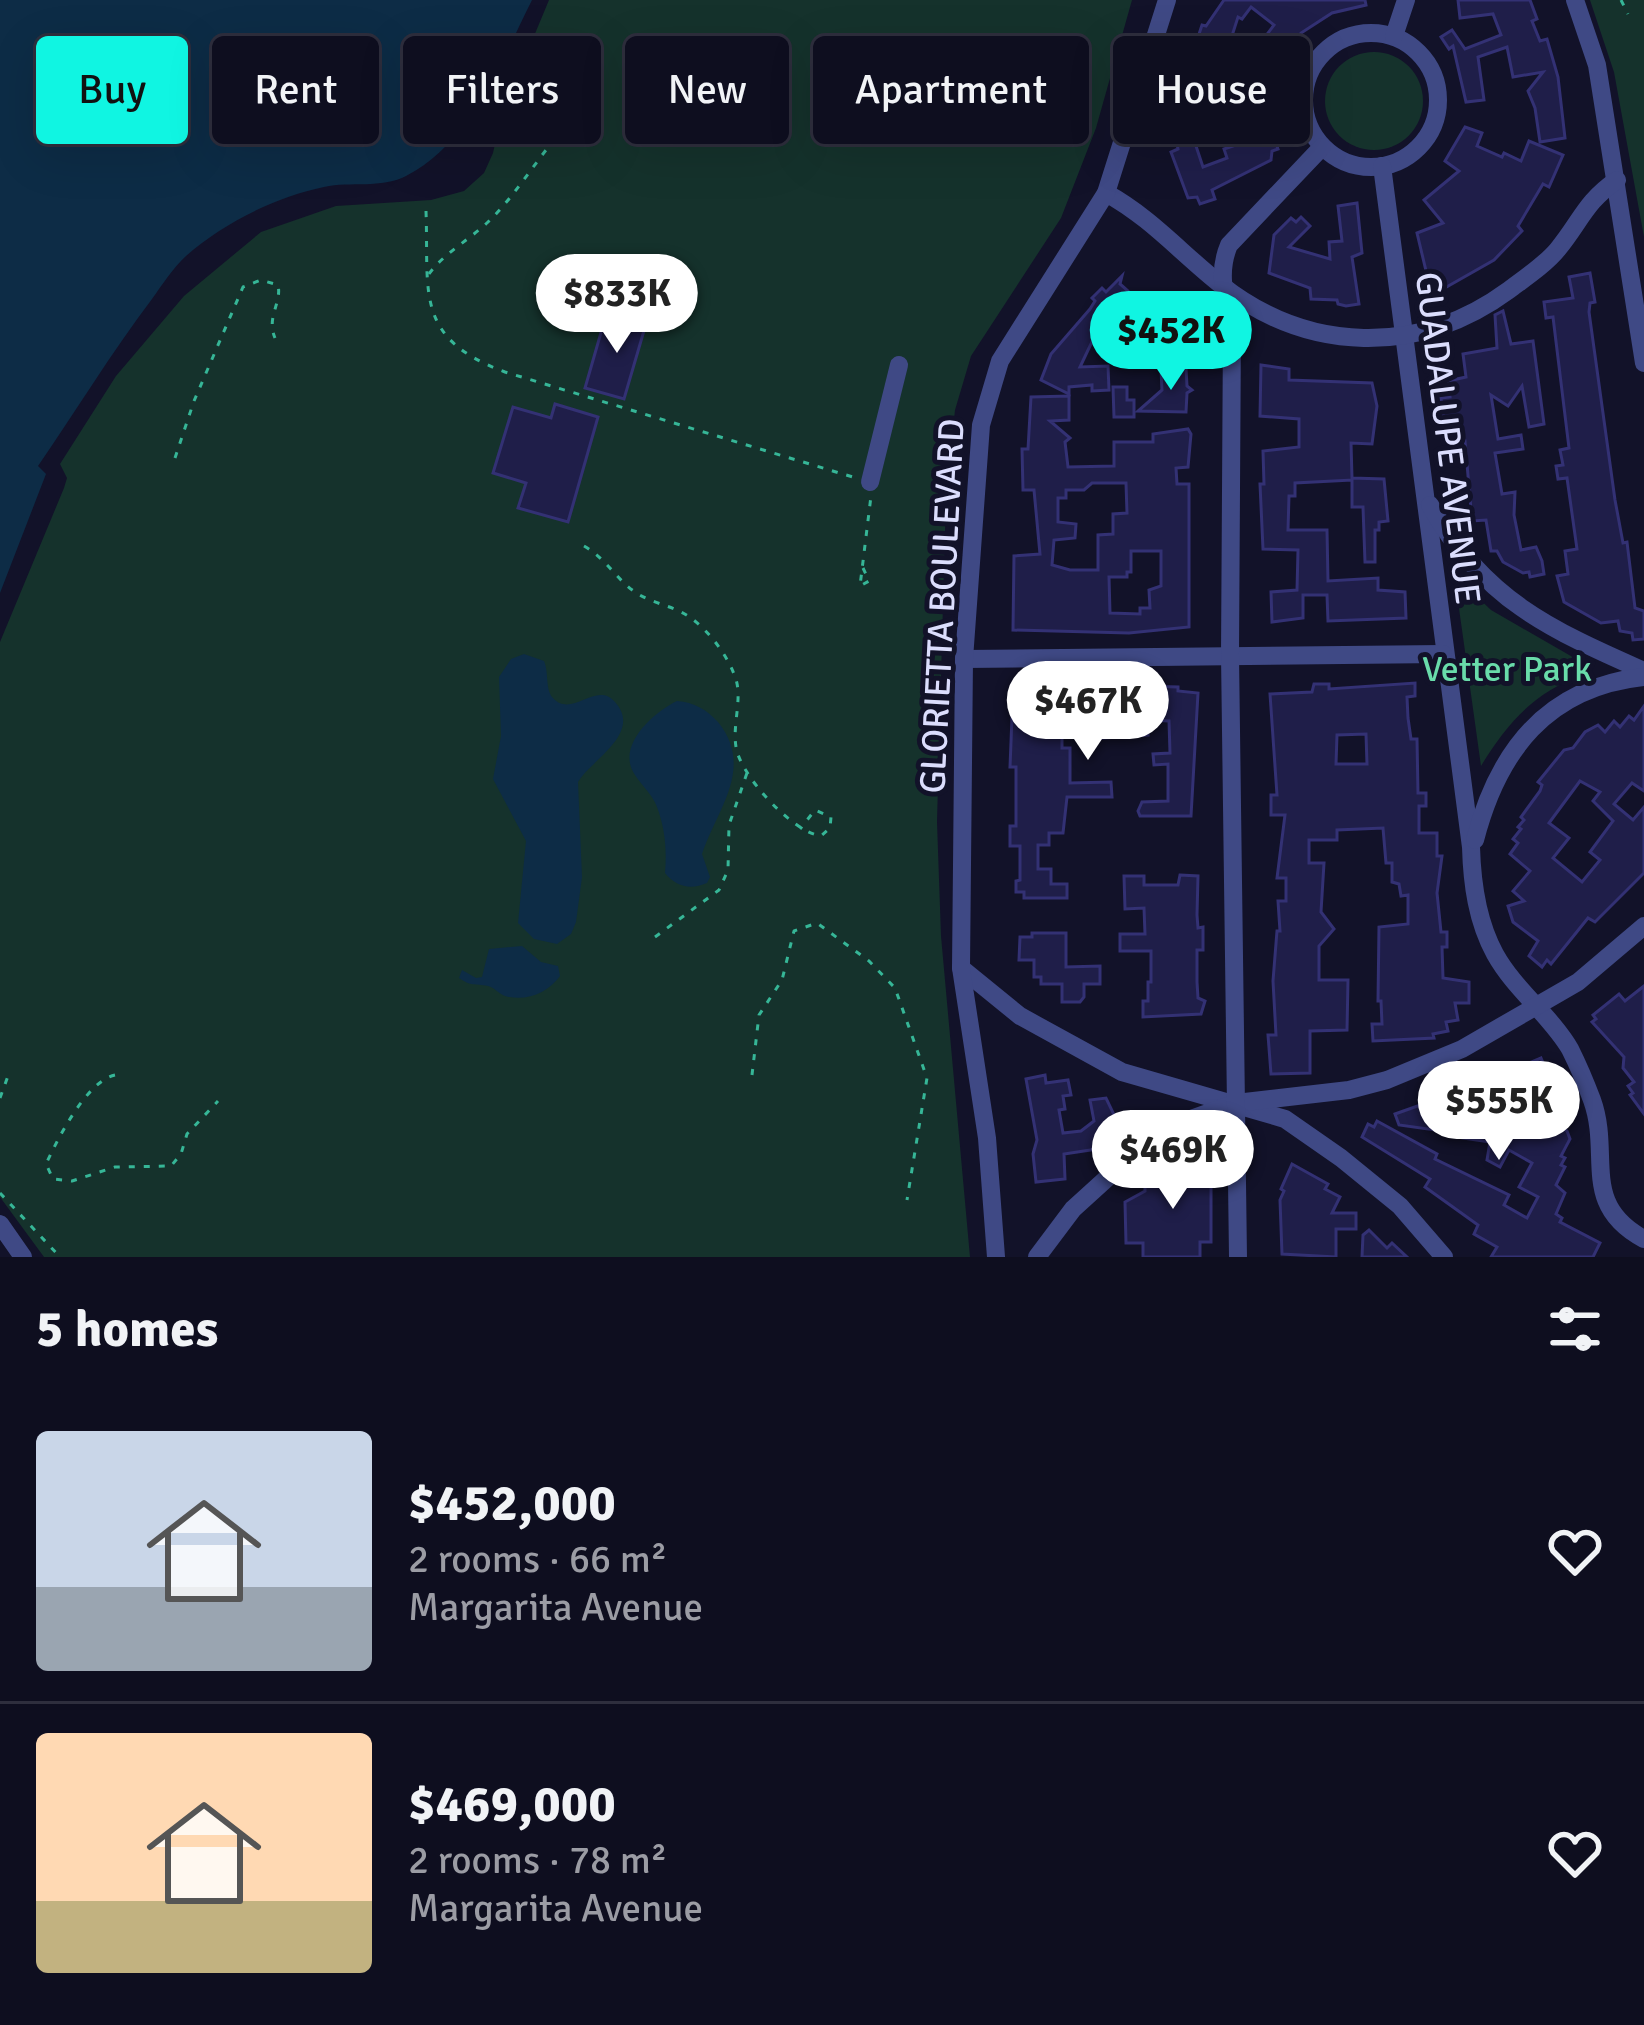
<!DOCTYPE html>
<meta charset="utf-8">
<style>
:root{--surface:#0e0e1f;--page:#171728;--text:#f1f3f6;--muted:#9b9ca4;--line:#2e2e3d;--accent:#10f5e2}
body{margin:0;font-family:Signika,sans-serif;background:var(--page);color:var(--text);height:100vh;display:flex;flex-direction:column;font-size:45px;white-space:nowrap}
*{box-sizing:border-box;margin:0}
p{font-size:39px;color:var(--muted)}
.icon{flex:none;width:66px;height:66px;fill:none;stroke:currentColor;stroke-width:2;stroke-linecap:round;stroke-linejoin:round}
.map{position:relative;height:1257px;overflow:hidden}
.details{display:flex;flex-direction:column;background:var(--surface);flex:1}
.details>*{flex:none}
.guide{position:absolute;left:36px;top:36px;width:1572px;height:108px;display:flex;gap:24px}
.price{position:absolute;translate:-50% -102px;padding:0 27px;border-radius:42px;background:#fff;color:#222;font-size:39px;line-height:78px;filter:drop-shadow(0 3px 6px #0008)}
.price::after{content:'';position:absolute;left:50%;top:72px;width:36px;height:27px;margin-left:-18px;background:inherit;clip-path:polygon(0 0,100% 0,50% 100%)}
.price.active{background:var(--accent);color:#111}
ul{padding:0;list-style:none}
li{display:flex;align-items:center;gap:36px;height:300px;padding:0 36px}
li+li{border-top:3px solid var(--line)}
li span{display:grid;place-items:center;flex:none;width:336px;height:240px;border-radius:12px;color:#555}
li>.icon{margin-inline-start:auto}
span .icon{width:144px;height:144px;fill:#fffc;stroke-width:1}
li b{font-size:51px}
h2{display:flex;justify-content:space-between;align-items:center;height:144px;padding:0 36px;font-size:51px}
.pill{padding:0 42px;border-radius:12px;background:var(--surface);box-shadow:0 12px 48px #0002,0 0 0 3px var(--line);font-size:42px;line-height:108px}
.pill.active{background:var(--accent);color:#111}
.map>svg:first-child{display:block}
</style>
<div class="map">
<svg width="1644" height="1257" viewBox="0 0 1644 1257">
<rect width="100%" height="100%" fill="#121229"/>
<!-- green -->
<g fill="#15322c">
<path d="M549 0H1132L1096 128 1061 218 971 356 955 410 946 495 937 822 941 936 970 1257H44L0 1197V642L64 488 67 478 60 464 116 376 184 296 261 232 336 206 431 200 464 191 484 173 493 153 502 113Z"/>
<path d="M1590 0H1644V237L1614 72Z"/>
<circle cx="1374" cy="101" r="49"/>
<path d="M1470 590 1491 610 1583 663V676C1535 690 1506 725 1481 766L1457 594Z"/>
</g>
<!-- water -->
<g fill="#0d2c46">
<path d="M0 0H532C502 60 470 144 406 176 381 189 351 181 324 187 276 197 223 223 186 256 173 268 162 285 152 299 111 353 76 411 38 466L46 474 0 593Z"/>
<path d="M524 654 544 661C549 672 545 690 553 698 572 719 596 680 615 702 643 733 591 760 578 782L582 877 576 922 571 934 557 944 534 939 518 923 526 841 493 779 501 736 499 677 511 659Z"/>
<path d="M677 701C694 702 707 710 718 722 755 768 717 809 702 854L710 877 707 883C691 890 676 887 665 873 667 850 665 828 657 807 652 794 642 786 635 775 615 746 654 712 677 701Z"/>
<path d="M522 946 541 962 558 966 560 976C548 993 526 1002 505 996 499 994 494 987 488 986 474 983 472 987 459 978L462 970 476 978 482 977 489 949Z"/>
</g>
<!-- building -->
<g fill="#1f1e49" stroke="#333174" stroke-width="3" fill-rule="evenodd">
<path d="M1224 0H1365L1366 5 1332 13 1301 33 1279 61 1270 90 1271 121 1268 122 1278 149 1272 151 1271 160 1212 190 1215 199 1200 204 1197 197 1188 198 1171 152 1178 149 1173 125 1190 121 1196 104 1181 100 1188 68 1202 25 1206 26ZM1251 7 1274 25 1253 53 1229 45 1238 17 1242 19ZM1246 112 1248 141 1224 149 1227 158 1203 167 1194 140 1218 135 1222 122Z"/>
<path d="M1458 0H1530L1537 19 1532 21 1540 41 1547 39 1558 77 1565 138 1540 142 1535 108 1528 91 1543 72 1513 77 1507 47 1478 57 1484 100 1466 102 1453 46 1449 49 1441 37 1452 30 1465 49 1501 35 1493 14 1460 18Z"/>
<path d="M1465 127 1482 133 1477 146 1502 157 1504 153 1521 161 1529 141 1563 155 1549 187 1543 184 1518 226 1522 231 1494 260 1436 293 1427 275 1417 233 1443 223 1424 200 1459 171 1445 161Z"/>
<path d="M1357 203 1362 253 1352 257 1359 304 1346 306 1338 304 1337 300 1311 299 1310 288 1269 273 1274 235 1291 218 1296 222 1301 217 1310 226 1289 247 1330 259 1329 242 1342 241 1338 206Z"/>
<path d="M1590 273 1595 302 1590 303 1589 312 1615 500 1623 543 1627 542 1635 608 1644 611V639L1633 640 1632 633 1620 631 1618 621 1601 623 1564 602 1557 576 1568 574 1565 551 1577 549 1567 478 1558 479 1556 466 1563 465 1560 450 1569 448 1553 317 1546 318 1544 302 1573 298 1569 277Z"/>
<path d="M1122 276 1120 284 1128 291 1125 302 1143 320 1179 306 1191 339 1186 340 1188 346 1163 356 1153 330 1143 334 1141 328 1111 356 1109 306 1080 367 1108 366 1109 390 1092 391V385L1069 387V394L1041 380 1051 354 1090 309 1095 301 1092 298 1102 288 1106 292Z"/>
<path d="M624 310 648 317 624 399 585 388 602 329 617 333Z"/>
<path d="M1503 311 1511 344 1533 341 1544 424 1529 427 1522 386 1508 406 1491 395 1498 439 1521 435 1523 449 1495 453 1502 494 1515 492 1514 515 1521 550 1536 547 1542 561 1544 574 1530 577 1529 572 1523 573 1503 562 1497 551H1491L1486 520 1472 521 1465 441 1452 444 1450 434 1446 435 1441 398 1450 397 1448 381 1466 377 1463 354 1497 348 1495 315Z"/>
<path d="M1261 365 1289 369V380L1372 383 1377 406 1372 444 1351 443 1352 478 1384 479 1388 521 1379 522V530H1375V562H1365L1363 507H1352V480L1295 483V496H1289L1288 530H1327L1328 581 1378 578V590L1405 592 1406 618 1328 621 1327 595H1303V618L1272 622 1271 592 1297 590 1298 550 1263 549 1260 484H1264L1263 451 1299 447V419L1260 416Z"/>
<path d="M1186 368 1187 386 1192 390 1187 393 1186 412 1138 411 1162 390 1161 370Z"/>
<path d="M1113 387H1127V400H1134V417H1114Z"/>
<path d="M1069 396V420L1050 421 1070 438 1065 442 1068 467 1114 466V442H1153V434L1188 429 1191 434 1188 467 1176 468 1177 484H1189V627L1129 633 1013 630 1014 556 1040 554 1034 490H1023L1022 449H1028L1031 397ZM1092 483H1126L1127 513 1113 514V534L1098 535V570H1070L1052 565 1054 540 1075 538 1076 524 1058 522V498H1066V490H1084ZM1131 551H1161V586L1149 590 1150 608H1140V614L1110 613 1109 577H1127V572H1131Z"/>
<path d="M555 404 598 417 568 522 518 508 526 483 493 473 513 407 551 418Z"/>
<path d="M1415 683V696L1407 697 1408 718 1411 739H1417L1418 793H1426V806H1419V833H1437V856H1442L1437 893 1441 932H1447V947H1442L1443 978 1469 982V1003H1455L1458 1020 1446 1022 1448 1031 1433 1034 1434 1038 1373 1041 1372 1024H1382L1381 1001H1378L1379 927 1408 924V895L1401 896 1399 884 1392 882V863H1386L1383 828 1337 830V840H1309V863H1324L1321 912 1334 929 1319 946V980H1348L1347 1030 1310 1031V1073L1271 1074 1268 1035H1276L1273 981 1277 931H1280L1278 901H1286V878H1277L1285 815H1271V795H1277L1270 694 1312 692 1314 684H1329V689ZM1366 734 1367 764H1336L1337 735Z"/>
<path d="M1140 686 1178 687V691L1198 693 1191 816H1140L1138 811 1142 802 1168 801V764L1154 765 1153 754 1170 753 1169 721 1147 720 1148 735 1091 739V713L1062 709V748H1070V783L1111 782 1112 797H1067L1063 833H1049V845H1038V869H1051V884H1067V898H1024V892H1016V881L1020 880V846H1010V826H1016V767H1010L1013 692 1108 689V696L1141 695Z"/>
<path d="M1644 706V791L1632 783 1614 804 1633 820 1644 807V873L1595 922 1588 918 1551 964 1547 960 1542 967 1529 956 1538 941 1513 922 1508 906 1524 901 1513 891 1530 871 1510 854 1518 843 1513 839 1521 829 1518 827 1524 820 1521 817 1540 791 1542 785 1538 782 1564 750 1573 748 1585 732 1598 725 1605 732 1614 721 1620 727 1629 716 1634 720ZM1580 781 1600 792 1593 801 1613 821 1590 852 1600 860 1582 882 1553 858 1569 838 1549 823Z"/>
<path d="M1180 875 1198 876 1197 915 1198 928 1203 927V950H1197V982L1198 998 1205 1001 1201 1014 1143 1017V1001H1148V982H1151V951H1120V934H1145L1144 908 1125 909 1124 876H1144V885H1178Z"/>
<path d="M1032 933H1066V967L1100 966V984H1084V997L1080 1002H1062V984H1041V977H1034V960H1019L1020 937H1032Z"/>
<path d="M1644 986V1114L1630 1095 1633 1093 1628 1086 1634 1082 1623 1068 1624 1057 1592 1022 1596 1019 1593 1015 1619 994 1625 1001Z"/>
<path d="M1541 1058 1565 1114 1550 1120 1567 1131 1570 1139 1561 1156 1565 1158 1561 1165 1565 1167 1556 1185 1565 1193 1556 1214 1562 1218 1560 1222 1600 1243 1593 1257H1491L1497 1247 1474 1234 1478 1225 1425 1187 1430 1179 1362 1137 1368 1124 1374 1127 1377 1121 1437 1154 1435 1159 1509 1195 1504 1205 1527 1218 1538 1197 1519 1187 1532 1163 1509 1150 1500 1167 1487 1160 1490 1142 1463 1138 1464 1134 1399 1125 1395 1114 1440 1098 1469 1102 1470 1089 1495 1093 1502 1076 1537 1080 1529 1063Z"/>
<path d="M1045 1075 1046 1083 1068 1080 1071 1095 1063 1096 1065 1109 1059 1110 1063 1133 1081 1131 1094 1121 1090 1100 1106 1098 1116 1119 1124 1113 1132 1124 1097 1149 1064 1154 1065 1179 1036 1182 1033 1154 1037 1140 1026 1079Z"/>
<path d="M1184 1154 1201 1155V1168H1211V1242H1200V1257H1143V1243H1126L1125 1202 1145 1191V1185L1165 1182 1170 1162 1184 1159Z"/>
<path d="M1292 1164 1328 1184 1325 1189 1340 1197 1332 1213H1356V1229H1336V1257L1282 1254 1280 1200 1284 1191 1281 1189Z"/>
<path d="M1369 1230 1387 1248 1392 1243 1407 1257H1362L1363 1235Z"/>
</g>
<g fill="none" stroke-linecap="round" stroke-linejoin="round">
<!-- path -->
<g stroke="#36b697" stroke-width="3" stroke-dasharray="6 9" stroke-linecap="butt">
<path d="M1621 0 1628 14"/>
<path d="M426 211C429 294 414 338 505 372L856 478"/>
<path d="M429 274C443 254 469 240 488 222 511 200 530 170 550 145"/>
<path d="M175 458 194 401 243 287 261 280 278 285C282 303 266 317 275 338"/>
<path d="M584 546C607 559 617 581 638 594 651 602 667 605 681 612 703 623 725 651 734 674 744 696 732 723 736 747 740 775 792 832 821 836L830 828 831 817 815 810 800 829"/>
<path d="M863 568 869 581 860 586 871 496"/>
<path d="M655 937 719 890 728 870 729 825 747 773"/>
<path d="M115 1075C87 1081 58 1138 46 1164L53 1179 72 1181 115 1167 171 1166 181 1154 187 1134 218 1101"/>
<path d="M752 1075 759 1015 782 980 794 931 817 923 869 961 895 988 927 1078 907 1200"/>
<path d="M0 1098 8 1076"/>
<path d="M0 1193 60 1257"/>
</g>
<!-- minor -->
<g stroke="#3f4985" stroke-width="18">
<path d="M1575 0 1597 65 1644 363"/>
<circle cx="1371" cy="100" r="67"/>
<path d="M1394 36 1406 0"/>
<path d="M1382 166 1471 847C1472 884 1477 921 1495 954 1515 990 1550 1015 1570 1049 1578 1065 1586 1084 1592 1100 1612 1155 1579 1204 1644 1239"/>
<path d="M1106 193C1150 217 1181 253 1220 284 1308 354 1419 356 1509 290 1525 278 1546 264 1558 249 1581 221 1585 202 1617 180"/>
<path d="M870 482 899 365"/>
<path d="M1430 505C1483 599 1549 629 1644 671"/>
<path d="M964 659 1443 654"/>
<path d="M1475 840C1498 751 1547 687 1644 677"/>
<path d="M961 968 1020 1016 1122 1072 1285 1119 1341 1158 1400 1206 1444 1257"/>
<path d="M0 1224 23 1257"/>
<path d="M996 1257 987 1138 961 968 964 659 981 425 1000 361 1106 193 1167 0"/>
<path d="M1037 1257 1073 1209 1160 1130 1236 1103 1349 1090 1387 1080 1462 1049 1578 982 1644 926"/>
<path d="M1238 1257 1230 655 1232 326C1225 297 1217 273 1229 245L1322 147"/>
</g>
</g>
<g text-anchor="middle" stroke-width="10" stroke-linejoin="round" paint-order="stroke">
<!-- street labels -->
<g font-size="36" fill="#dbddfd" stroke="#121229">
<text transform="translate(1449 438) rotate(83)" y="13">GUADALUPE AVENUE</text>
<text transform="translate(941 606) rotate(-87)" y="13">GLORIETTA BOULEVARD</text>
</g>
<!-- park labels -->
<g font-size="36" fill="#69dcaa" stroke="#121229">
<text x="1507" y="681">Vetter Park</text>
</g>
</g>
</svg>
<b class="price" style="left:617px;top:356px">$833K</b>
<b class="price active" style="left:1171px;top:393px">$452K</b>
<b class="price" style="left:1088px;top:763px">$467K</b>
<b class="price" style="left:1499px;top:1163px">$555K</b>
<b class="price" style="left:1173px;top:1212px">$469K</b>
<div class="guide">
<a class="pill active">Buy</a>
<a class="pill">Rent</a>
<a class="pill">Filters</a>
<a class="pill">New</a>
<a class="pill">Apartment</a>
<a class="pill">House</a>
</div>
</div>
<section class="details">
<h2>5 homes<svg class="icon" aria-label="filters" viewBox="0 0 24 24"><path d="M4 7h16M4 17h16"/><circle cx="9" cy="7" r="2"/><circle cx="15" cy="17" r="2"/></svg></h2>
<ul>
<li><span style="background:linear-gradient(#c9d6e8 65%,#9aa5b1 0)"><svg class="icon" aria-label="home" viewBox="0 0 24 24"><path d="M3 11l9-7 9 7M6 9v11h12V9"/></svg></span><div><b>$452,000</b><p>2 rooms · 66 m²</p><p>Margarita Avenue</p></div><svg class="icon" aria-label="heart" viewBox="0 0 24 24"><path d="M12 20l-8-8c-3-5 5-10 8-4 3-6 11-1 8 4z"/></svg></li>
<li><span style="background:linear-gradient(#ffd9b3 70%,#c2b280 0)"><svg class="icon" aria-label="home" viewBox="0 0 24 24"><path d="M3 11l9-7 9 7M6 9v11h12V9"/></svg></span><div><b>$469,000</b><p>2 rooms · 78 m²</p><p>Margarita Avenue</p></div><svg class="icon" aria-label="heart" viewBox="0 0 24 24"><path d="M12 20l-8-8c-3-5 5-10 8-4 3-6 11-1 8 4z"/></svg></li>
</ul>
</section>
